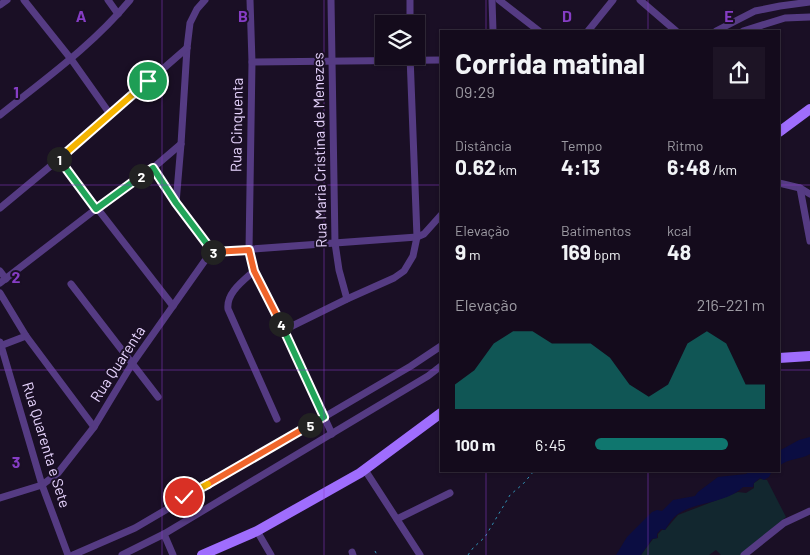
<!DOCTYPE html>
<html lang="pt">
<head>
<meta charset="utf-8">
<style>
	:root { --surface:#140b1c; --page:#1d1425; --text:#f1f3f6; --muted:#9d9ba3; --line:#332b3b; --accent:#0f766e }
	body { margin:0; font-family:Barlow,sans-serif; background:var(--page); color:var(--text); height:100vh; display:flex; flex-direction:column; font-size:19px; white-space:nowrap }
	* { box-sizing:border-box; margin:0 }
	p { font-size:16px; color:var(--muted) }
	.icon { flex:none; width:28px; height:28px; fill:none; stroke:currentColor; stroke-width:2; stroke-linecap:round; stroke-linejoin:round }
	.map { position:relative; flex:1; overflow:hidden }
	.panel { position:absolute; left:440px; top:30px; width:340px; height:442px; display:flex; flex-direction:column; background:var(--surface); border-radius:0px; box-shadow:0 1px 4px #0004,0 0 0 1px var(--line) }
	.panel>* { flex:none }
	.controls { position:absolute; left:375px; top:15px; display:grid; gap:10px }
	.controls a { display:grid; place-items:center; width:50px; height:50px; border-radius:0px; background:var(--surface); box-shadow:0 1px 4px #0004,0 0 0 1px var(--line); font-size:25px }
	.pin { position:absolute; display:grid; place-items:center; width:42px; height:42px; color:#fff; margin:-21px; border:2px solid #fff; border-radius:50%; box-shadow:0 1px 5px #0007 }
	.km { position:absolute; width:25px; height:25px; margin:-12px; border-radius:50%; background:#222; color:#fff; font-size:14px; line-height:25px; text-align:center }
	.round { display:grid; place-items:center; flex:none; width:52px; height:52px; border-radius:0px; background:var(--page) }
	.headline { display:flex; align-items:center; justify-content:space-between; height:85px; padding:0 15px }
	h1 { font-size:28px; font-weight:700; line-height:38px }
	.metrics { display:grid; grid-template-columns:repeat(3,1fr); gap:8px; height:85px; padding:5px 15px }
	.metrics div { display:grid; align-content:center }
	.metrics b { font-size:21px; font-weight:700 }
	.metrics small { font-size:14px; font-weight:400 }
	.metrics p { font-size:14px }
	.chart { height:140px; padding:10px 15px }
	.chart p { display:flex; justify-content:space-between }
	.chart svg { width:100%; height:90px; margin-top:5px; fill:var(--accent); opacity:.7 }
	ul { padding:0 15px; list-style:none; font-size:16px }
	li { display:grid; grid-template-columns:80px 60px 1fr; align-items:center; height:38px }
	li i { height:12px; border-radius:6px; background:var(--accent) }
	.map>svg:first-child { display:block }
</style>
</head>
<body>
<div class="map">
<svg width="810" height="555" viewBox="0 0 810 555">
	<rect width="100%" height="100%" fill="#1a0f25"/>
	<path fill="#12272f" d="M760,479L767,480L786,517L740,555H721L716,550L709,555H641L653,539L658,538V534L662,530H665L678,515L738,492L746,493L754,488V483Z"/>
	<g fill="#0b0d42">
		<path d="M810,437V454C800,460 789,458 779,466V451L799,440Z"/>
		<path d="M750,471H772L769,477L764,480L760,478L754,483L753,487H743C725,504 697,501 678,514C672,518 668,525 665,530L661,529L657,534V538L652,539L641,555H616L627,537L652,512L657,510L662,511L673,500L695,496L698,492L718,477L746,474Z"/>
	</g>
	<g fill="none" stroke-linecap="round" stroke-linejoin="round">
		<g stroke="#3192b5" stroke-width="1" stroke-dasharray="2.5 4" stroke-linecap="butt">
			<path d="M375,551L377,555"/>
			<path d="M468,555L473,548L485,537L510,495L523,484L534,471"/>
		</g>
		<g stroke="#553b83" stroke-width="7">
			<path d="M24,0L71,59L110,114"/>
			<path d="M108,0L118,14"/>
			<path d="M250,0L252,62L249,250L254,271C243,281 226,293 228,309L277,419"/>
			<path d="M331,0L335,243L339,270L347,299"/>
			<path d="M410,0V24"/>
			<path d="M492,0L493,31"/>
			<path d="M499,0L539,31"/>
			<path d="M640,0L676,31"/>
			<path d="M0,5L7,0"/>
			<path d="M588,31L613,0"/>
			<path d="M716,31L755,11L780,6L810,2"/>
			<path d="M743,31L785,18L810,17"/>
			<path d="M252,62L441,60"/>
			<path d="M0,115C45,79 93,45 130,0"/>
			<path d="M59,159L173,306"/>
			<path d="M153,168L211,252"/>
			<path d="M779,183L800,188L810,194"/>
			<path d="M800,188L810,241"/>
			<path d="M176,203L181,144L187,48L190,23L197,9L205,0"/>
			<path d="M0,208L59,159L187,48"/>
			<path d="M211,252L417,237L424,234L441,215"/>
			<path d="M0,271L6,279"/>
			<path d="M254,271L284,330L332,434"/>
			<path d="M0,283L96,209L153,168L181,144"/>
			<path d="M71,284L158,397"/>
			<path d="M0,293L26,336L94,427"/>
			<path d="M284,330L347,299L394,278L404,271L413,256L417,237L410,56"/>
			<path d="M0,342L42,485L68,555"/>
			<path d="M0,346L26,336"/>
			<path d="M365,470L420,555"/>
			<path d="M0,498L42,485L58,473L94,427L132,364L211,252"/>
			<path d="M397,519L450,493"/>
			<path d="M257,531L271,555"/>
			<path d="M164,534L173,555"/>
			<path d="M352,552L353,555"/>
			<path d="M73,555L135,528L411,366L441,346"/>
			<path d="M122,555L164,534L428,376L441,366"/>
			<path d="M744,555L784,523L810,511"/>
		</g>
		<g stroke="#9f6dfd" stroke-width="10">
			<path d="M779,132L810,109"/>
			<path d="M779,358L810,356"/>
			<path d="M202,555L257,531L360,473L441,413"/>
		</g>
	</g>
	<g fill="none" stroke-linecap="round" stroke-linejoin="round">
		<g stroke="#fff" stroke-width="10">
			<path id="split-1" d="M59,159L148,81"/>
		</g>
		<g stroke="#fff" stroke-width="10">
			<path id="split-2" d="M59,159L96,209L141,176"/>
		</g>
		<g stroke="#fff" stroke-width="10">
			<path id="split-3" d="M141,176L153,168L176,203L213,252"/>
		</g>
		<g stroke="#fff" stroke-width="10">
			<path id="split-4" d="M213,252L249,250L254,271L281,324"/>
		</g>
		<g stroke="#fff" stroke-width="10">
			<path id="split-5" d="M281,324L324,417L310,425"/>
		</g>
		<g stroke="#fff" stroke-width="10">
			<path id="split-6" d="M208,484L310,425"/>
		</g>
		<g stroke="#fff" stroke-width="10">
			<path id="split-7" d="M184,497L208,484"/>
		</g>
		<use href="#split-1" stroke="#f5b400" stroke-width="6"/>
		<use href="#split-2" stroke="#22a559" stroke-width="6"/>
		<use href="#split-3" stroke="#22a559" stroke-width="6"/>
		<use href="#split-4" stroke="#f0652b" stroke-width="6"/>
		<use href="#split-5" stroke="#22a559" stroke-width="6"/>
		<use href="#split-6" stroke="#f0652b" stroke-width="6"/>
		<use href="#split-7" stroke="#f5b400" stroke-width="6"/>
	</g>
	<path fill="none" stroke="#863dc5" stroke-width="1" stroke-opacity="0.55" d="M162,0V555M324,0V555M486,0V31M648,0V31M0,185H441M779,185H810M0,370H441M779,370H810M486,471V555M648,471V555"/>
	<g text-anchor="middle" stroke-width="4" stroke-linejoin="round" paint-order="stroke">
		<g font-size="15" fill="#e7d4fe" stroke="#1a0f25">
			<text transform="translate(237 125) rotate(-89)" y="5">Rua Cinquenta</text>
			<text transform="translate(320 150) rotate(-91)" y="5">Rua Maria Cristina de Menezes</text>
			<text transform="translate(118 364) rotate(-57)" y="5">Rua Quarenta</text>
			<text transform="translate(46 445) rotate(73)" y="5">Rua Quarenta e Sete</text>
		</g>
	</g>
	<g font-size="16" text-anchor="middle" font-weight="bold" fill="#863dc5" stroke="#1a0f25" stroke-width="4" stroke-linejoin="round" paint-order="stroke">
		<text x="81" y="22">A</text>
		<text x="243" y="22">B</text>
		<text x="567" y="22">D</text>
		<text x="729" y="22">E</text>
		<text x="16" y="98">1</text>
		<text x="16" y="283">2</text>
		<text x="16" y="468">3</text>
	</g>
</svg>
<div class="controls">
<a><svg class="icon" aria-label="layers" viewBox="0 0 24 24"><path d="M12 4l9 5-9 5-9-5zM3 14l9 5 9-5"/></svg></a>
</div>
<div class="pin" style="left:148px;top:81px;background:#1e9e55"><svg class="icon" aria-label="arrive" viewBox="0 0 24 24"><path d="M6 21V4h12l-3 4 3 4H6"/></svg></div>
<div class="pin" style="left:184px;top:497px;background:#d93025"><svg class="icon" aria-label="check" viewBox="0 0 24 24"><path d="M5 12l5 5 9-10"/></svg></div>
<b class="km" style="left:59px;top:159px">1</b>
<b class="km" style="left:141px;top:176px">2</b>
<b class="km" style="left:213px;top:252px">3</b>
<b class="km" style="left:281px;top:324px">4</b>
<b class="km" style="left:310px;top:425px">5</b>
<section class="panel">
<div class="headline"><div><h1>Corrida matinal</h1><p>09:29</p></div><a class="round"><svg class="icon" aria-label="share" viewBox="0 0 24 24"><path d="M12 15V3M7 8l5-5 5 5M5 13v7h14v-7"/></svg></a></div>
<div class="metrics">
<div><p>Distância</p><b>0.62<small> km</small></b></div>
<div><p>Tempo</p><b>4:13</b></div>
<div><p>Ritmo</p><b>6:48<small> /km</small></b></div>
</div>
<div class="metrics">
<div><p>Elevação</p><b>9<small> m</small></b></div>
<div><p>Batimentos</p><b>169<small> bpm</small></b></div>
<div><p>kcal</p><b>48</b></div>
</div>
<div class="chart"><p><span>Elevação</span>216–221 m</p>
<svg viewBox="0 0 160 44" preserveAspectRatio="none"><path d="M0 44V32L10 25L20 12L30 6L40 6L50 12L60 12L70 12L80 19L90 32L100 38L110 32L120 12L130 6L140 12L150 32L160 32V44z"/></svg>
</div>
<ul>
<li><b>100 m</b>6:45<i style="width:78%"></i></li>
</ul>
</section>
</div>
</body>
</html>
